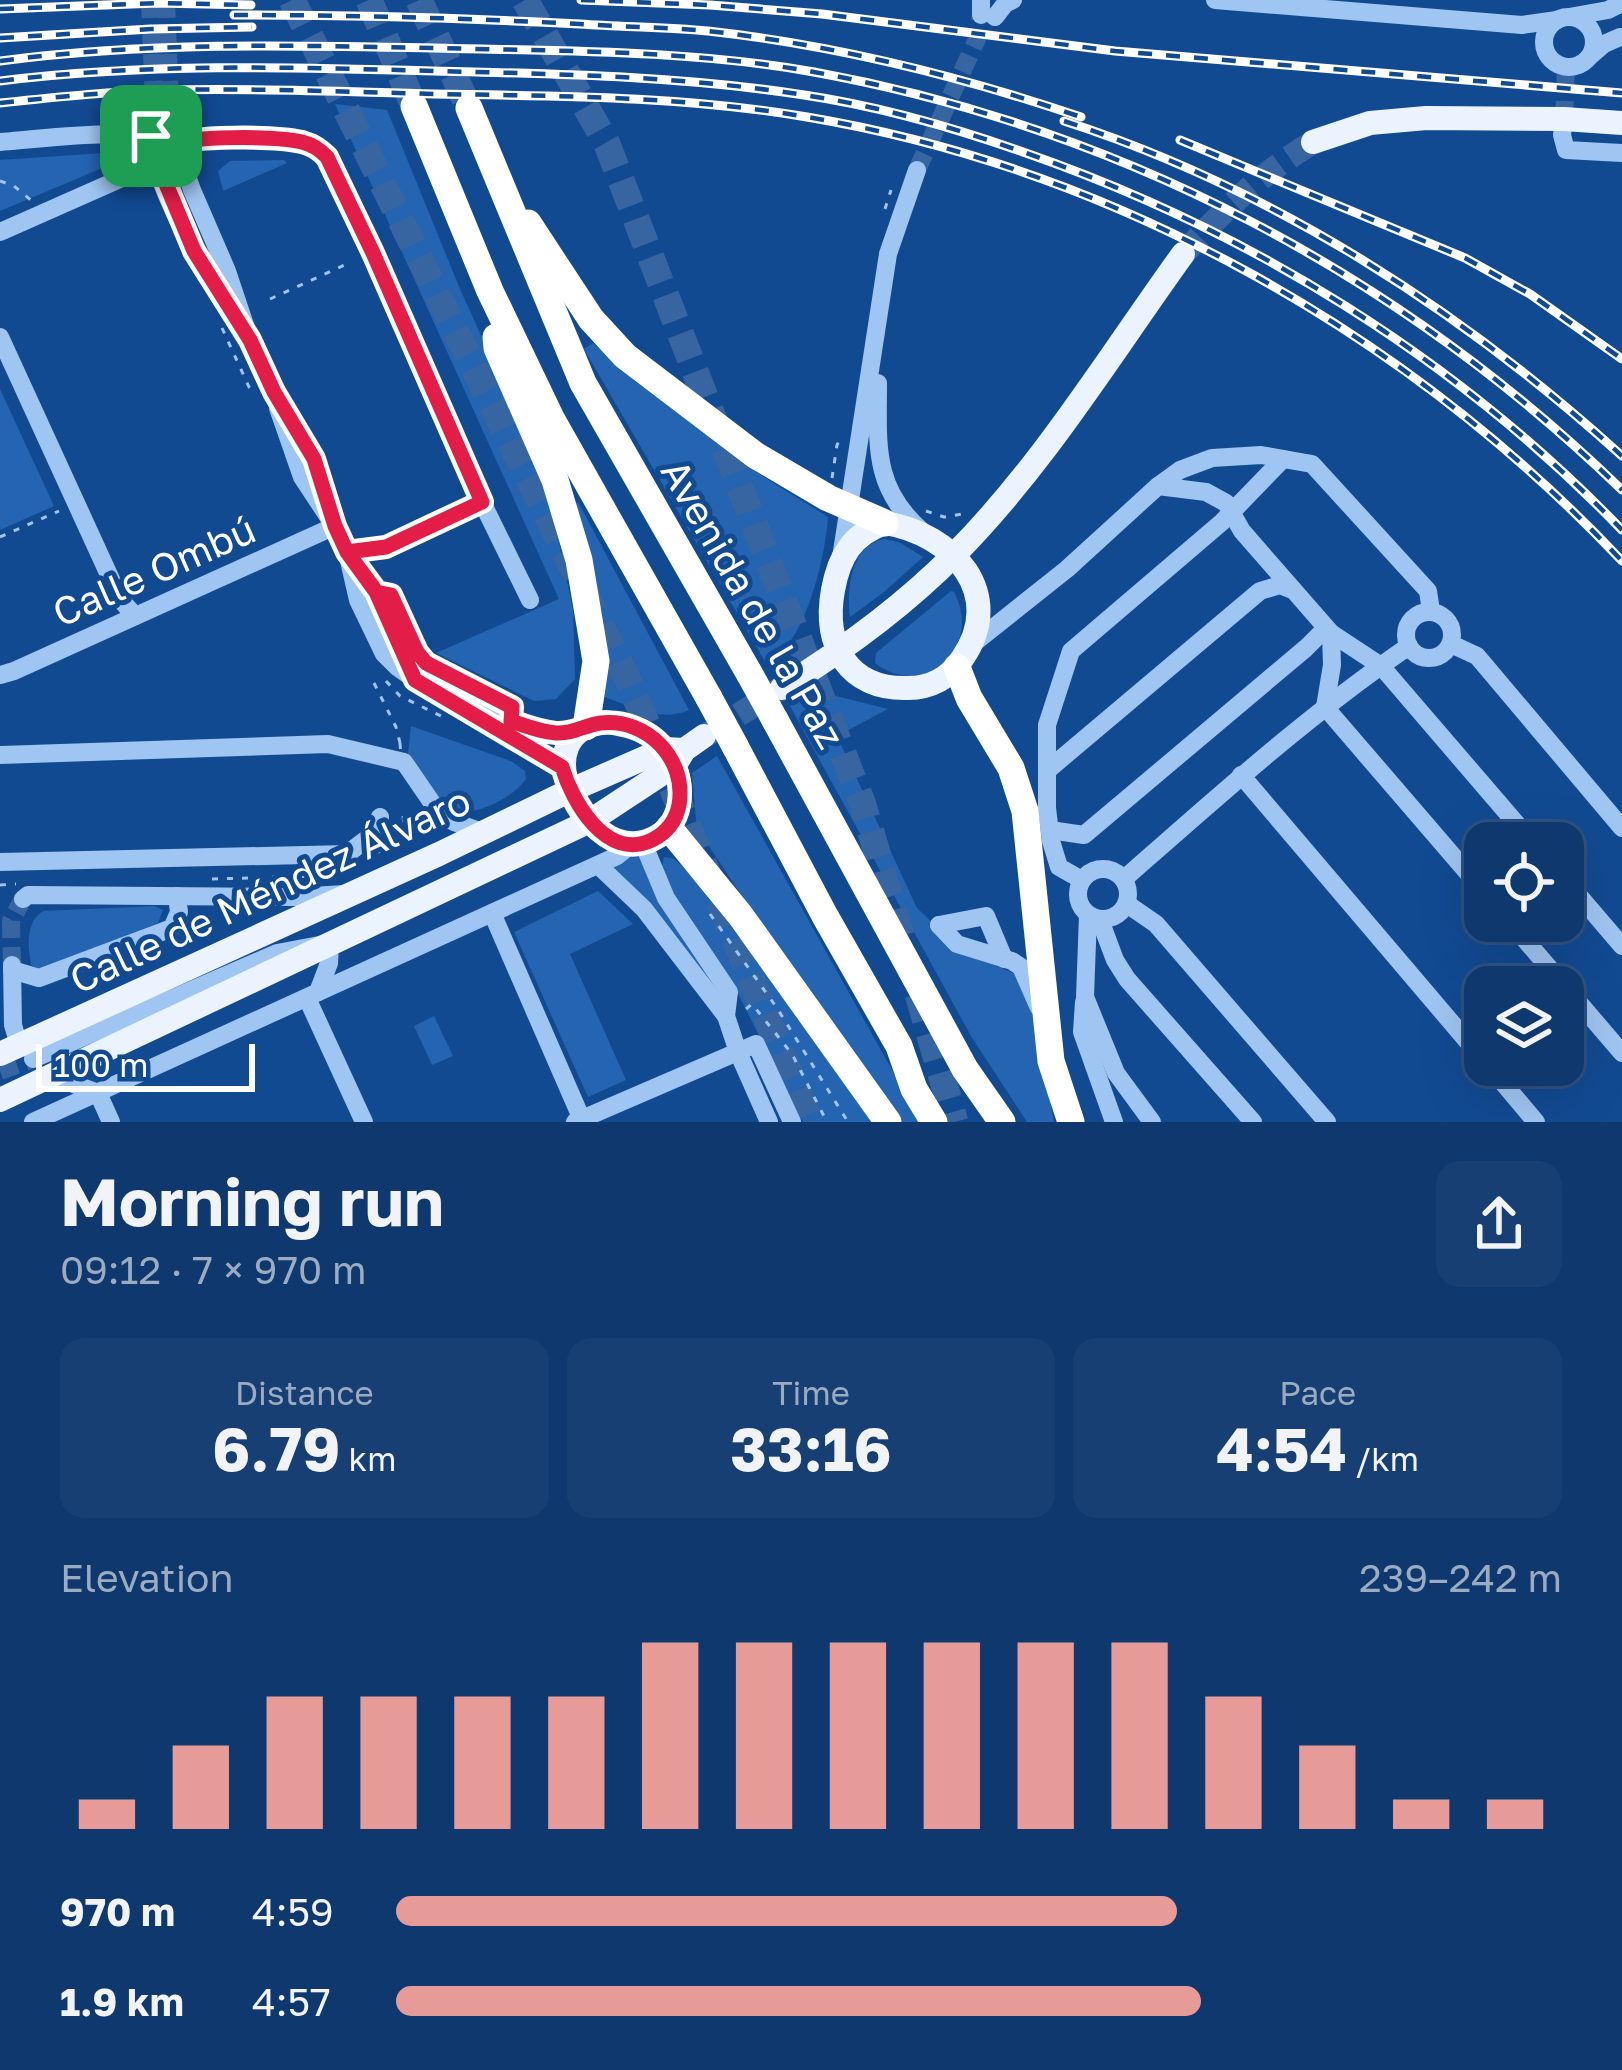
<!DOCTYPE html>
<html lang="en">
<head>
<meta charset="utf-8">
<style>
	:root { --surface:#0e386e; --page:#173f73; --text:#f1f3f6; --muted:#9bacc2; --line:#2e5281; --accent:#e69b98 }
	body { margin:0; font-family:"Golos Text",sans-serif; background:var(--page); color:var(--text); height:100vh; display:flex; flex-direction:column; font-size:45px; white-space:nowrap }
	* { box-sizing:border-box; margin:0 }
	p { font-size:39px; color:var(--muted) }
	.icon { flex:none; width:66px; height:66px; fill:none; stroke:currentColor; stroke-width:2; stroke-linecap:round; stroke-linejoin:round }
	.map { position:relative; height:1122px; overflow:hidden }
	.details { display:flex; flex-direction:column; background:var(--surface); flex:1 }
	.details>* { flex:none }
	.controls { position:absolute; left:1464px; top:822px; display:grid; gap:24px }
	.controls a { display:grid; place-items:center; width:120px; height:120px; border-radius:24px; background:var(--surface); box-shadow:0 12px 48px #0002,0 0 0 3px var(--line); font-size:60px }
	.scale { position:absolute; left:36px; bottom:30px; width:219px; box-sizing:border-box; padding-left:12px; border:6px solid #fff; border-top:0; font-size:33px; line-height:42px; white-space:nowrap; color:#fff; -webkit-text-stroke:9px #124a92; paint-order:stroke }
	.pin { position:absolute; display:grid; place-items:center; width:102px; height:102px; color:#fff; margin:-51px; border-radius:24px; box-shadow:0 6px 18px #0006 }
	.round { display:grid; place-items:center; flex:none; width:126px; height:126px; border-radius:24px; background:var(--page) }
	.headline { display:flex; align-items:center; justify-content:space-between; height:204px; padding:0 60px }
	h1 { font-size:66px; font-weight:700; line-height:90px }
	.metrics { display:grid; grid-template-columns:repeat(3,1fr); gap:18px; height:204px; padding:12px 60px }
	.metrics div { display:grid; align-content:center; border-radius:24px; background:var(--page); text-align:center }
	.metrics b { font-size:60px; font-weight:700 }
	.metrics small { font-size:33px; font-weight:400 }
	.metrics p { font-size:33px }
	.chart { height:336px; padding:24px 60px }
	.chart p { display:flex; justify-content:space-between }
	.chart svg { width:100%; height:216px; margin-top:12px; stroke:var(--accent); stroke-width:6 }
	ul { padding:0 60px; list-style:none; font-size:39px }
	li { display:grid; grid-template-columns:192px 144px 1fr; align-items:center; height:90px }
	li i { height:30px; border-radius:15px; background:var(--accent) }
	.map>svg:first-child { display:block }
</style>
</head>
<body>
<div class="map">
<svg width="1622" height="1122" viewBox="0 0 1622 1122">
	<rect width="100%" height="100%" fill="#124a92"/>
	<g fill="#2464b1">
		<path d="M335,104L387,110L460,289L546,479L573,610L575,679L556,699L534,701L436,653L559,599Z"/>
		<path d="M104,153L108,161L100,169L0,211V160Z"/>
		<path d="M284,160L287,163L223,191L218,171L230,161Z"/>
		<path d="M593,343L756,472L828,517C825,560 805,644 767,665L584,349Z"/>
		<path d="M0,389L54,506L0,530Z"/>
		<path d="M578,502L689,710C660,723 631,706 602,696C617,633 590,565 571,505Z"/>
		<path d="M884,539L899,542L923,557L884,592L850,617C846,589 851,545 884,539Z"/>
		<path d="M951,591L954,592C983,646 926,702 875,663L876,653Z"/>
		<path d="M828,694L888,709L837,736L917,908L960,949L1017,975L1026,993L1036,1027L1054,1122H1027L971,1036L790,706L811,695Z"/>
		<path d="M411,726L511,761L525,771L526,779C511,800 475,815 450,813L408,754Z"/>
		<path d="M717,756L921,1122H898L784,960L701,834L696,820L692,773Z"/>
		<path d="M637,856L643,859L719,989L718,998L611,867L626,858Z"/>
		<path d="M664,857L674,859L694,877L877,1122H803L735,988L673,894L662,868Z"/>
		<path d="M598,891L633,924L570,954L626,1080L588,1097L514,932Z"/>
		<path d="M154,906L163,910L158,923L39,970L31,965C28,946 25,923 43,911Z"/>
		<path d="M434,1016L453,1056L432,1065L414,1026Z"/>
	</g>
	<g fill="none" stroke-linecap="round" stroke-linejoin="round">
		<g stroke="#3665a2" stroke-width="18" stroke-dasharray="18 9" stroke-linecap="butt">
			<path d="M150,0L154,104"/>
			<path d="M166,0L170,104"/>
			<path d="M1564,119L1566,67"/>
			<path d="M917,170L977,39L981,15"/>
			<path d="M12,965L11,921L23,899"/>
			<path d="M0,1071L33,1059"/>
		</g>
		<g stroke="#3665a2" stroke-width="24" stroke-dasharray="24 12" stroke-linecap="butt">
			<path d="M1183,254C1227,207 1258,176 1313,142"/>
			<path d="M708,734L780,689"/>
		</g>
		<g stroke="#3665a2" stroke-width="27" stroke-dasharray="27 14" stroke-linecap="butt">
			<path d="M292,0L630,684L658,751"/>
			<path d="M369,0L414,106"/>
			<path d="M419,0L469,108"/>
			<path d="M525,0L607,144L863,805L902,939"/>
			<path d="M672,787L810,1122"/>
			<path d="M918,994L955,1122"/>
		</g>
		<g stroke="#9fc5f2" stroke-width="3" stroke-dasharray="6 9" stroke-linecap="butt">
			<path d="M0,181L14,186L32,201"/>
			<path d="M885,209L891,190"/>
			<path d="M270,299L351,262"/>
			<path d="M222,328L249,387L256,393"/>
			<path d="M832,478L837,445L842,436"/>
			<path d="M926,511L944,517L963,514"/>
			<path d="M0,537L59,511"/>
			<path d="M425,662L436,671L474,689"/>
			<path d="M386,681L400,696L443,717"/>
			<path d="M374,683L396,727L400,743"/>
			<path d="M403,816L405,833L426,823"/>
			<path d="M378,852L436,829"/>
			<path d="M212,879L316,876"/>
			<path d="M0,885L16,884"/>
			<path d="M710,914L777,1008L848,1122"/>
			<path d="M746,1009L752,1004L792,1054L827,1122"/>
		</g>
		<g stroke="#9fc5f2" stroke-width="18">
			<path d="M981,0V15"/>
			<path d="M1215,0L1522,25L1557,20"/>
			<path d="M995,17L1005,4L1013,0"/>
			<path d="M1569,17L1608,10L1622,3"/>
			<circle cx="1569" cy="42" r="25"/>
			<path d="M1589,57L1604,44L1620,37"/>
			<path d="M154,104C152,120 149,136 152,152C165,204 204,271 234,316"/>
			<path d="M170,104L182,162L192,190L227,271L250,340L274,392L296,426L319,470L335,526L347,552L358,600L384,654L397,667L421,684L562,767"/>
			<path d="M1564,119L1562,135L1566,150L1622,153"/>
			<path d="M0,142C38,139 133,127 164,141L171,155"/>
			<path d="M0,232L147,167L173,143L210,139L288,140L313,146L327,157L373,253L482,502L386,547L347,552"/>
			<path d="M0,337L120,599L135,616"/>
			<path d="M878,383C878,445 872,488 923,532"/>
			<path d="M278,408L302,477L329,518"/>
			<path d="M482,502L530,600"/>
			<path d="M351,557L376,593L413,676"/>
			<path d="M841,558L888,254L917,170"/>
			<path d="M1431,611L1428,591L1312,464L1261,455L1212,458L1180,470L1158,486L1206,492L1226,503L1242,531L1331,633L1332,665L1325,707L1485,893"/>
			<circle cx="1429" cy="635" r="23"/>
			<path d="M1331,633L1381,666L1533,843"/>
			<path d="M974,643L1067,569L1158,486"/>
			<path d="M1451,644L1477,656L1622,828"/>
			<path d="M0,675L14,671L335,526"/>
			<path d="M474,706L548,732H578"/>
			<path d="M0,755L328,744L404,762L439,813L454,822L482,832"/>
			<path d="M1049,769L1260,591L1280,585L1293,590"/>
			<path d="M1241,775L1485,1062"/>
			<path d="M1050,830L1084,835L1306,648L1326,628"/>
			<path d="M643,843L666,898L729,992L726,1016"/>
			<path d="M0,862L347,854L376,832L380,817"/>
			<path d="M598,865L644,909L726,1016L738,1052L769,1122"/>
			<circle cx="1103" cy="894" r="25"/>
			<path d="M1563,877L1622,946"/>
			<path d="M1124,879C1216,798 1307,716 1409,646"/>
			<path d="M1082,880L1059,867L1051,841L1047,808V725L1071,651L1222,522L1283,459"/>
			<path d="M23,899L28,895L297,897L344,894"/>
			<path d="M1127,904L1156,924L1327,1122"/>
			<path d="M492,913L583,1122"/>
			<path d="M1088,915L1085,997L1116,1073L1152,1122"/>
			<path d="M1100,920L1115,960L1127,979L1253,1122"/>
			<path d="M1509,921L1622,1053"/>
			<path d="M939,925L957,944L1012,961L1021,967L1039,1008"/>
			<path d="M939,925L986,916L1004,959"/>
			<path d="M12,965L13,1025L19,1045"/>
			<path d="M12,970L39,978L172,928L179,912L177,896"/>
			<path d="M307,998L364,1122"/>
			<path d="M1084,1002L1082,1032L1114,1122"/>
			<path d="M33,1059L277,953L330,943L329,963L318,992"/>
			<path d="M1488,1065L1536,1122"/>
			<path d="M42,1081L71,1083L98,1093L111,1122"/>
			<path d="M33,1122L617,856L632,844"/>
			<path d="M575,1122L756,1044L792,1122"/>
		</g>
		<g stroke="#ebf3ff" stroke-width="24">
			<path d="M1313,142L1370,123L1426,118L1564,119L1622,123"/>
			<path d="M885,523C953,534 1007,594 962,659C950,677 931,688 908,688C848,690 823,645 833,590C839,557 852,534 885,523Z"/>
			<path d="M782,688C845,649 904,606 956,553C1044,464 1110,355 1183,254"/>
			<path d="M606,722C625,725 643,728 657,741C687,767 691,827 647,841C585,862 519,731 606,722Z"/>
			<path d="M0,1054L439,854L569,791L665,749L684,750"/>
			<path d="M0,1100L590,821L675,765L684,750L704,736"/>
		</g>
		<g stroke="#fff" stroke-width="27">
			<path d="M414,106L490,291L552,420L709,698"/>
			<path d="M469,108L583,383L749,673"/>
			<path d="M528,223L591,319L625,356L755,455L828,498L885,523"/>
			<path d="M496,337L497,348L555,480L579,560L596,661L586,727"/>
			<path d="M957,667L969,698L1011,768L1025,811L1051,1061L1071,1122"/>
			<path d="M775,720L965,1069L1002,1122"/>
			<path d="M735,746L825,916L899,1046L914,1089L934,1122"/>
			<path d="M669,828L740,915L888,1122"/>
		</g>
		<g stroke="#fff" stroke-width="9">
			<g id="rail">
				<path d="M581,0L710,5L822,14L1115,51L1622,93"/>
				<path d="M0,9L158,3L251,5"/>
				<path d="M234,15C349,15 465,18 580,24C623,27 666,27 708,31C835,45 960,76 1081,117"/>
				<path d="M0,38L151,29L252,27"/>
				<path d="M0,61C144,42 289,45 434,48C558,51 692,50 814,72C1121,128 1398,273 1622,490"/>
				<path d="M0,81C144,63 290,67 434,71C558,74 682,76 804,95C879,106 952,127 1023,152C1249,230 1456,358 1622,530"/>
				<path d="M0,103C57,97 115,91 172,90C260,88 348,92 435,94C558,96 685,96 807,117C1116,169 1407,333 1622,561"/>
				<path d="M1064,121C1272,188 1461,310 1622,456"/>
				<path d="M1180,140L1465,258L1530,294L1622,359"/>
			</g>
		</g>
		<use href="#rail" stroke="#124a92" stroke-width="4.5" stroke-dasharray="14" stroke-linecap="butt"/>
		<path stroke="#9fc5f2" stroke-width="3" stroke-dasharray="6 9" stroke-linecap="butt" d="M400,743L402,772"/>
		<g stroke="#fff" stroke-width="27">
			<path d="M749,673L775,720"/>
			<path d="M709,698L735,746"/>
		</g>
	</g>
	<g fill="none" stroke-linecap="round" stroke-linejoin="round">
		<g stroke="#fff" stroke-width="24">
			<path id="route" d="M151,136L154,155L194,251L250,340L274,392L314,459L335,526L347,552L376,592L415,680L562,767C572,801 606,862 652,840C666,833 676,821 679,805C687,759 647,718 601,723C584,725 574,734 556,733C540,732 526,726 511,721L512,707L426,663L417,652L391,595L376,592L373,587L347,552L386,547L482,502L373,253L327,157C319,149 313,145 302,142C276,136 191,135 168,146L164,141L151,136"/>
		</g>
		<use href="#route" stroke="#e11d48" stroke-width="15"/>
	</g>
	<g text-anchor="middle" stroke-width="10" stroke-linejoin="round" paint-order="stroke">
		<g font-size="39" fill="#fff" stroke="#124a92">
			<text transform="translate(154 571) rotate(-24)" y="14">Calle Ombú</text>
			<text transform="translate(753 604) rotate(60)" y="14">Avenida de la Paz</text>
			<text transform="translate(270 890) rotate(-25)" y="14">Calle de Méndez Álvaro</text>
		</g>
	</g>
</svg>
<div class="controls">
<a><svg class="icon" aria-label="locate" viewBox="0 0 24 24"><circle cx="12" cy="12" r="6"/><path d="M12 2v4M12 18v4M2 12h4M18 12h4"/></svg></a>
<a><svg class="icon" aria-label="layers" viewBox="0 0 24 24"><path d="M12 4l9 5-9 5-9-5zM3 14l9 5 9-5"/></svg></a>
</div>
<div class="scale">100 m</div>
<div class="pin" style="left:151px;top:136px;background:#1e9e55"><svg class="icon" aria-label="arrive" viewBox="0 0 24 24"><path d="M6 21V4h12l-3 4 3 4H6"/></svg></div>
</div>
<section class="details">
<div class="headline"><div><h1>Morning run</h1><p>09:12 · 7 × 970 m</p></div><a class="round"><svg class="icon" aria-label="share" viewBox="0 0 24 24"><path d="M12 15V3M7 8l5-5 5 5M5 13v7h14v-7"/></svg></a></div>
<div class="metrics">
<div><p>Distance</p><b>6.79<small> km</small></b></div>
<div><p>Time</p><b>33:16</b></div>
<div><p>Pace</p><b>4:54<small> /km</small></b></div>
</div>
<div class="chart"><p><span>Elevation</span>239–242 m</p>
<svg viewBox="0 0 160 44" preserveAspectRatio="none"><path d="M5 44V38M15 44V27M25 44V17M35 44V17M45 44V17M55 44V17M65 44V6M75 44V6M85 44V6M95 44V6M105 44V6M115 44V6M125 44V17M135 44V27M145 44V38M155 44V38"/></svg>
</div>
<ul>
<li><b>970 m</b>4:59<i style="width:67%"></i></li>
<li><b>1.9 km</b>4:57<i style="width:69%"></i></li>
</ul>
</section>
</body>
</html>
